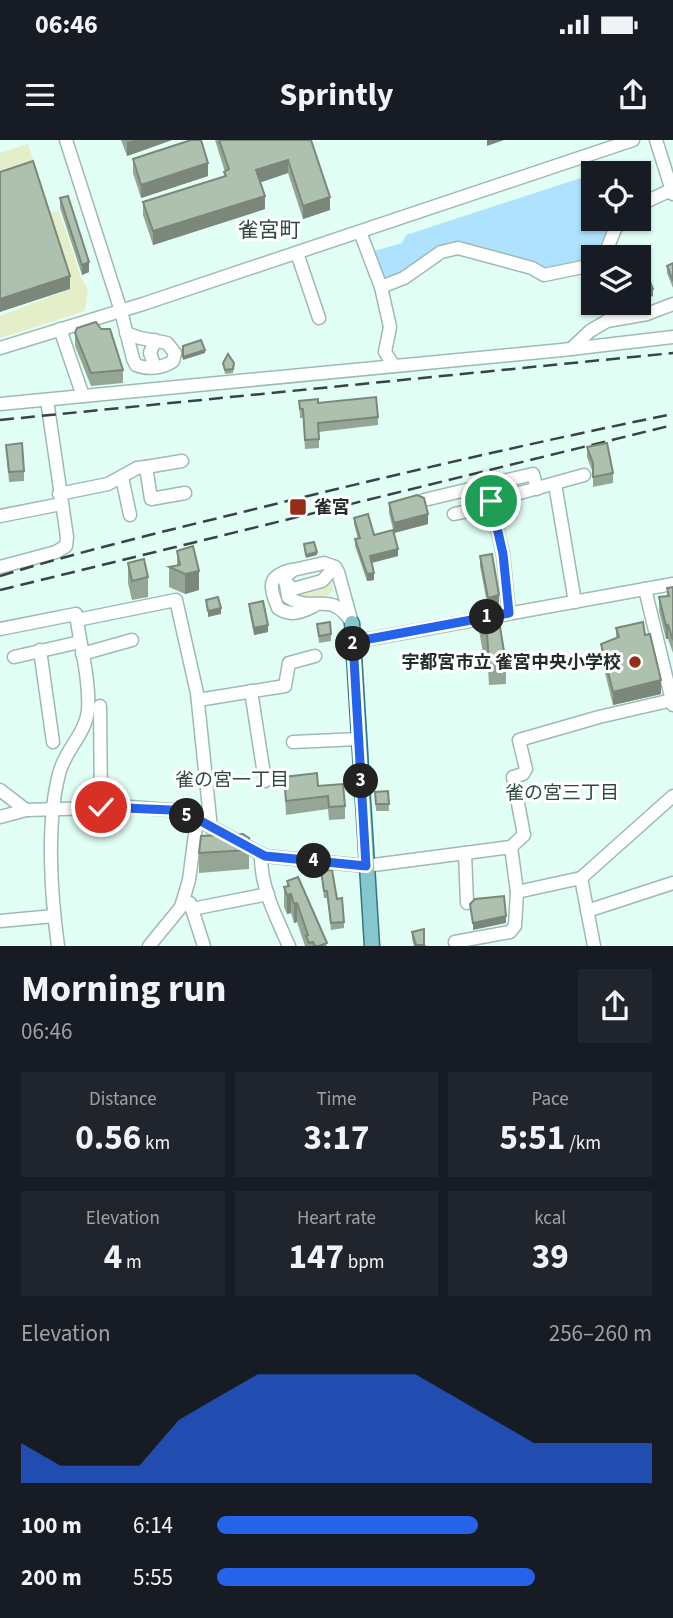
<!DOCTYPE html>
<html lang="en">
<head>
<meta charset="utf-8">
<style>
	:root { --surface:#171b24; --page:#20242c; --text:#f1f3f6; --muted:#9ea1a6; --accent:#2563eb }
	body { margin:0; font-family:"Source Sans 3","Noto Sans JP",sans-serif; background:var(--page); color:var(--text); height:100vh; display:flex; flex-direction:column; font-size:26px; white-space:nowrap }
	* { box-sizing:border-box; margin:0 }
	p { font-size:23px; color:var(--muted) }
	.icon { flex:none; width:38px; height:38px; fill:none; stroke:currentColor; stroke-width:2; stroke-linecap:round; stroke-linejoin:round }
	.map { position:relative; height:806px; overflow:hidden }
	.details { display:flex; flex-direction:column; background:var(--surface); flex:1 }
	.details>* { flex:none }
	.fabs { position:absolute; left:581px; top:21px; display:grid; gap:14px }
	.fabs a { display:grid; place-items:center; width:70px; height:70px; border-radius:0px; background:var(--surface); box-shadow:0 2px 5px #0004; font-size:35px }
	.pin { position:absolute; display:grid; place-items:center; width:60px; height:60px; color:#fff; margin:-30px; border:4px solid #fff; border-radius:50%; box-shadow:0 2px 7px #0007 }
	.km { position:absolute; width:35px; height:35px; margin:-18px; border-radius:50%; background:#222; color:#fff; font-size:19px; line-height:35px; text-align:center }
	.round { display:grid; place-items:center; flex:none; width:74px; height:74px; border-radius:0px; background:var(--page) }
	.summary { display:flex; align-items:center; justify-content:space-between; height:119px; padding:0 21px }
	h1 { font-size:38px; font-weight:700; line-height:52px }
	.metrics { display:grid; grid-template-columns:repeat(3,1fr); gap:10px; height:119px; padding:7px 21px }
	.metrics div { display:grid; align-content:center; border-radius:0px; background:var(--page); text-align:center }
	.metrics b { font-size:35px; font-weight:700 }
	.metrics small { font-size:19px; font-weight:400 }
	.metrics p { font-size:19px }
	.chart { height:196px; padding:14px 21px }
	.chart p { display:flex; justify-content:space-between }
	.chart svg { width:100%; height:126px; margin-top:7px; fill:var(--accent); opacity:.7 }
	ul { padding:0 21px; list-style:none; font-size:23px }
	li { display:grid; grid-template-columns:112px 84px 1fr; align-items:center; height:52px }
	li i { height:18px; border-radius:9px; background:var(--accent) }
	.status { display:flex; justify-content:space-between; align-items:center; height:49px; padding:0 35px; background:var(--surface); direction:ltr }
	.status svg { height:19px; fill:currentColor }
	header { display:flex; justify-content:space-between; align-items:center; height:91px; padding:0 21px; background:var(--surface); font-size:32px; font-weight:700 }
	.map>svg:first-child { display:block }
</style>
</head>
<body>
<div class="status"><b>06:46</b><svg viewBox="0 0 49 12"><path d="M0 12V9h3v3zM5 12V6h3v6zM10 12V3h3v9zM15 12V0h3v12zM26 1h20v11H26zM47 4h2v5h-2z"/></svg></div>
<header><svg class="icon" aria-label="menu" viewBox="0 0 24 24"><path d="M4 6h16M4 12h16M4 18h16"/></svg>Sprintly<svg class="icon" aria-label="share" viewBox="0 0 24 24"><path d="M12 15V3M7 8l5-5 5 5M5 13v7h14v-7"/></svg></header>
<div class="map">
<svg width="673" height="806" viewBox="0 0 673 806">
	<rect width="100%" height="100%" fill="#e2fff6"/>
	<g fill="#e4eec8">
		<path d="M28,4L50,72L59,71L81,137L88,149L85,171L0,198V176L70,149L34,34L0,44V13Z"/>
		<path d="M332,439L333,450L327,456L304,457L295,455L325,445Z"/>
	</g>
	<path fill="#aee2ff" d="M593,34V79H614L600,111L594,117L548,131L534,122L469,106L383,142L374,111L402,103L406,95Z"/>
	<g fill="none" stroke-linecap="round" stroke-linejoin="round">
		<g stroke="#9ebab2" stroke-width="15">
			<g id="minor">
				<path d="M66,0L121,171L133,219L136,225C148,230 163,228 173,221L175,213L167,203L140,198L126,193"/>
				<path d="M656,0L673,54"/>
				<path d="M639,65L673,49"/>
				<path d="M360,92L381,147L404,138L441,112L458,108L532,128L544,135L593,125"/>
				<path d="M297,113L319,178"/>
				<path d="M604,117L615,89L624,79"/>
				<path d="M381,147L390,187L385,212L394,226"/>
				<path d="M60,189L83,256"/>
				<path d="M155,200L150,213L155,227"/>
				<path d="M0,208L143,164L633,0"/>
				<path d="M571,209L590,191L607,181L647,174L673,164"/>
				<path d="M0,264L562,210L673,197"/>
				<path d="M146,327L182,321"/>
				<path d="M122,337L130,375"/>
				<path d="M487,344L503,414L509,473"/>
				<path d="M555,344L575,462"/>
				<path d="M59,354L108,344L137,328L146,327L151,359L185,353"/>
				<path d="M424,360L533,334L537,349"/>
				<path d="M491,361L584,335"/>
				<path d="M454,374L492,366"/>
				<path d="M0,376L61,364"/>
				<path d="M324,423L335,427L338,432L352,483C330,448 315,475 288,457L285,437L293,430Z"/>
				<path d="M0,427L56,412L66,406L67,397L47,260"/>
				<path d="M291,430C267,436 269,447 278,468C291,477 302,472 314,466"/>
				<path d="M285,442L293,449L322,441L335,427"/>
				<path d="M645,449L673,565"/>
				<path d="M77,480L176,460L197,553L211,688"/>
				<path d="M0,489L76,474C80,505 90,539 88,570C86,594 64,611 59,634C46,684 51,755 58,806"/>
				<path d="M353,502L673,444"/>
				<path d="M40,510L53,602"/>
				<path d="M82,514L132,500"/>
				<path d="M14,517L80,502"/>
				<path d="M251,551L265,641"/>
				<path d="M198,560L285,546L289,523L315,516"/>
				<path d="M100,566L101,667"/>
				<path d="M293,602L359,599"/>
				<path d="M0,650L26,670L130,667L171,670L197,679L265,716L366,726L511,707L517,752L581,738L673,656"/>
				<path d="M0,677L26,670"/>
				<path d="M511,707L524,695L513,637L523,634L526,629L519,600L599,577L672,560"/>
				<path d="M465,713L467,763"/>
				<path d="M261,714C260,746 276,777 289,806"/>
				<path d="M581,738L594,806"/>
				<path d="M190,763L204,806"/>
				<path d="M192,769L268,754"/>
				<path d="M587,771L673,743"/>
				<path d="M0,781L54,776"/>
				<path d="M455,802L510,792L515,786L517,752"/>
				<path d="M149,806L181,767L189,740L197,679"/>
			</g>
		</g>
		<g stroke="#2d797f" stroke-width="17">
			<path id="major" d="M352,483L372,806"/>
		</g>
		<use href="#minor" stroke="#fff" stroke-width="12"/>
		<use href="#major" stroke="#85c7cd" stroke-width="14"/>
		<g stroke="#374440" stroke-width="2.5" stroke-dasharray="14 7" stroke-linecap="butt">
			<path d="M0,280L673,213"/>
			<path d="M0,436C82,411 165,391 247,371C388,336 530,303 673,274"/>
			<path d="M0,450L673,285"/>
		</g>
	</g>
	<g fill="#96a696">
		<path d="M121,0H172L127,16Z"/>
		<path d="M215,0H311L330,70L303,79L288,33L260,42L265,69L153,105L143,75V62L224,37L225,32Z"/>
		<path d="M133,19L208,36L141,58L133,33Z"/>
		<path d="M60,58L89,132L82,135L60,68Z"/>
		<path d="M673,123V148L667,133V126Z"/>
		<path d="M75,193L123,230V243L91,246L75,206Z"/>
		<path d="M223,223H234L233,233L225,234Z"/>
		<path d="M299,261L318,263L378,277V285L319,292V308L305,309L303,278H300Z"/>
		<path d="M6,305L24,331V341L9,342Z"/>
		<path d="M587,307L613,333V343L593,347V333L587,317Z"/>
		<path d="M389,363L428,384L394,393L389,373Z"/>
		<path d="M354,378L398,416L372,423L374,440L367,441L355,406V399H358L354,384Z"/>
		<path d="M177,411L199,450L185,454L169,447V427L177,426Z"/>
		<path d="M480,416L499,465L488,468L480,426Z"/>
		<path d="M128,423L148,437V457L132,460L128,443Z"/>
		<path d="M673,447V513L668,499H666L659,471V457L667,456V448Z"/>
		<path d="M249,464L268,492L254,495L249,470Z"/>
		<path d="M479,471L506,524V544L489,545L487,512L483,513L479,491Z"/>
		<path d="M317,484L331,494V501L319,503Z"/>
		<path d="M616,488L661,554L613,565L601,517V504L616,498Z"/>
		<path d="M284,637L318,646L345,666V679L329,680L328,669L286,675Z"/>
		<path d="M388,651L389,671H376L375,652Z"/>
		<path d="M249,698V729L199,733V713Z"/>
		<path d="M321,731L337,759L344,782V788L331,790L327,758H324Z"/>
		<path d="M287,741L327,806H305L297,782L294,783L291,773L287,774L284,767V747L287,746Z"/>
		<path d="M412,792L424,805L428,806H414L412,799Z"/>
	</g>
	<g fill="#7a877a">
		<path d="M134,0H172L127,16V2Z"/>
		<path d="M487,0H504L487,6Z"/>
		<path d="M288,20V33L256,44V30Z"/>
		<path d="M208,23V36L141,58V45Z"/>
		<path d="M265,56V69L153,105V91Z"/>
		<path d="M330,57V70L303,79V66Z"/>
		<path d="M89,122V132L82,135V125Z"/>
		<path d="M70,136V149L0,172V159Z"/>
		<path d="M653,149V156L639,161V155Z"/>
		<path d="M205,210V213L183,220V217Z"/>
		<path d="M428,374V384L394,393V383Z"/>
		<path d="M398,409V416L370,423V416Z"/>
		<path d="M317,412V415L306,418V415Z"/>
		<path d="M199,431V450L185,454V434Z"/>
		<path d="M374,433V440L367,441V434Z"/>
		<path d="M499,455V465L488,468V458Z"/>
		<path d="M221,468V474L208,477V471Z"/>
		<path d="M268,485V492L254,495V488Z"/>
		<path d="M668,485V499H666V486Z"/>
		<path d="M661,540V554L613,565V552Z"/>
		<path d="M291,754V773L287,774V755Z"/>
		<path d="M297,763V782L294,783V764Z"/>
		<path d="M506,776V783L473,790V783Z"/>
	</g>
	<g fill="#aec1af" stroke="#7a877a" stroke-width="2">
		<path d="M191,0H201L208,23L141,45L133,19Z"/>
		<path d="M219,0H311L330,57L303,66L288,20L256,30L265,56L153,91L143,62L226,36L224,32L229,29Z"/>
		<path d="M33,21L70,136L0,159V32Z"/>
		<path d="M68,56L89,122L82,125L60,58Z"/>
		<path d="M634,111L636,117H621L620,116Z"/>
		<path d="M673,123V141L667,126Z"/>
		<path d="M639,124L643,134L646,132L653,149L639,155Z"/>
		<path d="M96,182L101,189H110L123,230L91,233L75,193L77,188Z"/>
		<path d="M201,200L205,210L183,217V206Z"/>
		<path d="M228,214L234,223L233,229L225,230L223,223Z"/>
		<path d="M376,257L378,277L318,283L319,299L305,300L303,269H300L299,261L318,259V263Z"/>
		<path d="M22,303L24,331L9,332L6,305Z"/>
		<path d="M607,303L613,333L593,337V323L587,307Z"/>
		<path d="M417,355L424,358L428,374L394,383L389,363Z"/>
		<path d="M368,374L374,395L393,390L398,409L370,416L374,433L367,434L355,399L360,398L354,378Z"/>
		<path d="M314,402L317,412L306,415L304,404Z"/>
		<path d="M193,406L199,431L185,434L169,427L180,425L177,411Z"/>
		<path d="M492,414L499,455L488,458L480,416Z"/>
		<path d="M144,419L148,437L132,441L128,423Z"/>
		<path d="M673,447V500L668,485L666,486L659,457L669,456L667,448Z"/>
		<path d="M218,457L221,468L208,471L206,460Z"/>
		<path d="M263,461L268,485L254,488L249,464Z"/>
		<path d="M497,468L506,524L489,525L487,493L483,494L479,471Z"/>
		<path d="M330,482L331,494L319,496L317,484Z"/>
		<path d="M643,482L645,495L650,494L661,540L613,552L601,504L619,497L616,488Z"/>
		<path d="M317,633L318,646L343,644L345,666L329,667L328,656L286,661L284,637Z"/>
		<path d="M388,651L389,664H376L375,652Z"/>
		<path d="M243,694L249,698V710L199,713L201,696Z"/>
		<path d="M332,730L337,759L342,758L344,782L331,783L327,751H324L321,731Z"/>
		<path d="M298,737L327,803L319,806H315L313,802L309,803L306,796L308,795L297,763L294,764L291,754L287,755L284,747L289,746L287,741Z"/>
		<path d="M504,756L506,776L473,783L470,764L475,759Z"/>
		<path d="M424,789V805H416L412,792Z"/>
	</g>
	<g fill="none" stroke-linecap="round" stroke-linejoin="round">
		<g stroke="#fff" stroke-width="14">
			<path id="route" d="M101,667L171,670L197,679L265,716L366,726L353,502L509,473L503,414L491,361"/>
		</g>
		<use href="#route" stroke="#2563eb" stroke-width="9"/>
	</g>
	<g fill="#962d19" stroke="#fff" stroke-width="2.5">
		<rect x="289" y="358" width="18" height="18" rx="3.5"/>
		<circle cx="635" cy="522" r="7"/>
	</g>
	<g text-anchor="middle" stroke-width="6" stroke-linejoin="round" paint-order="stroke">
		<g font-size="18" font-weight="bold" fill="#232e2b" stroke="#fff" text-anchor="start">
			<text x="314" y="373">雀宮</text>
			<text x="621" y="528" text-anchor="end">宇都宮市立 雀宮中央小学校</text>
		</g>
		<g font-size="19" fill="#314942" stroke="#fff">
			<text x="232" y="646">雀の宮一丁目</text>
			<text x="562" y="659">雀の宮三丁目</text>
		</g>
		<g font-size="21" fill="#314942" stroke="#fff">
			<text x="269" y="97">雀宮町</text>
		</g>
	</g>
</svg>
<div class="fabs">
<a><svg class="icon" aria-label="locate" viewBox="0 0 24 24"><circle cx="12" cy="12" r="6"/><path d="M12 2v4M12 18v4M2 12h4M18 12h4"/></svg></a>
<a><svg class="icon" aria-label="layers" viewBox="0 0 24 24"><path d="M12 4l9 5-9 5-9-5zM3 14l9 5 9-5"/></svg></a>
</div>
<div class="pin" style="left:491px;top:361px;background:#1e9e55"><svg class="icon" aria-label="arrive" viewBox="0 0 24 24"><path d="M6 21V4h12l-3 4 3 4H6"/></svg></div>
<div class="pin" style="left:101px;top:667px;background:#d93025"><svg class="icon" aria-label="check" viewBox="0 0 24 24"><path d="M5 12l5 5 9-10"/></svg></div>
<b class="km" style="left:487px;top:477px">1</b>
<b class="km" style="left:353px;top:504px">2</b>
<b class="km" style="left:361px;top:641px">3</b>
<b class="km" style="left:314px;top:721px">4</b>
<b class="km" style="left:187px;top:676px">5</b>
</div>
<section class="details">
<div class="summary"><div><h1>Morning run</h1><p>06:46</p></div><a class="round"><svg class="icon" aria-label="share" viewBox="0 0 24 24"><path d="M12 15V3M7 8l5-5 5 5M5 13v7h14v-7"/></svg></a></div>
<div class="metrics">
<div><p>Distance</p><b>0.56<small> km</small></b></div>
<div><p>Time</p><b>3:17</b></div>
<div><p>Pace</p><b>5:51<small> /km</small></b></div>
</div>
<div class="metrics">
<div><p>Elevation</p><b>4<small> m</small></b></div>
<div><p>Heart rate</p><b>147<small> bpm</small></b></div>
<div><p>kcal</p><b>39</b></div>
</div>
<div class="chart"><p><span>Elevation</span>256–260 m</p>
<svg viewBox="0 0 160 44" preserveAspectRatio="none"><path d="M0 44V30L10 38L20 38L30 38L40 22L50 14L60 6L70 6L80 6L90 6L100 6L110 14L120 22L130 30L140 30L150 30L160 30V44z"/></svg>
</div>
<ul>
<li><b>100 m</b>6:14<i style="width:60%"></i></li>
<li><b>200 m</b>5:55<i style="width:73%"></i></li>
</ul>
</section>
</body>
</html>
